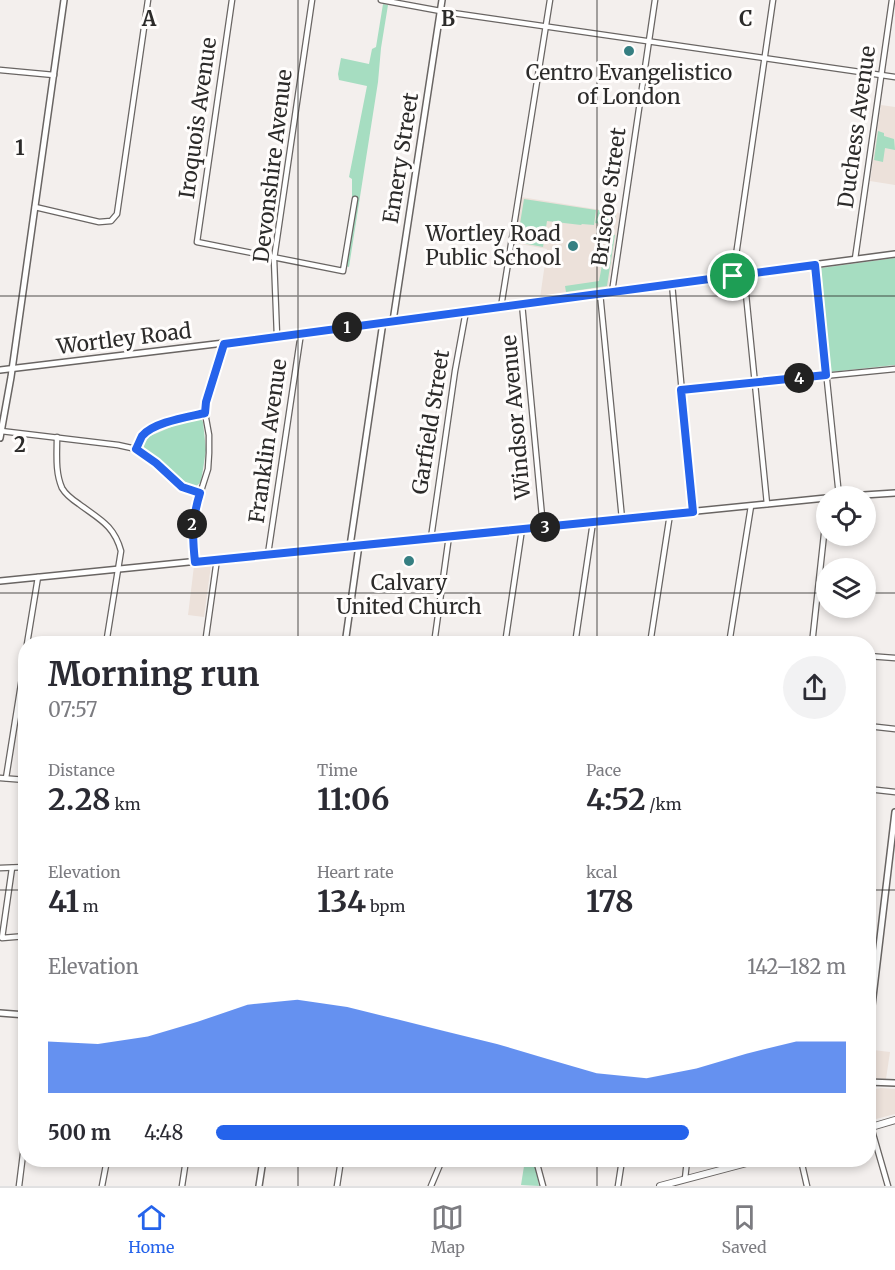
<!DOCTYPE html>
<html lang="en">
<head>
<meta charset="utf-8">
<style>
	:root { --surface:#fff; --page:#f2f2f3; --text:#2b2b33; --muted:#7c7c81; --line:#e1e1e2; --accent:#2563eb }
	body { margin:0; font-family:Merriweather,serif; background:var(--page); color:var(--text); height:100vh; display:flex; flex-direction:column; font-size:22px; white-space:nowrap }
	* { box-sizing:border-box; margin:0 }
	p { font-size:20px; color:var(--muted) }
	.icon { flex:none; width:33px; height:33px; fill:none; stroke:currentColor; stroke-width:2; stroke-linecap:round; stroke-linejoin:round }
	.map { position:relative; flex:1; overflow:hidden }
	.sheet { position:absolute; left:18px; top:636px; width:858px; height:531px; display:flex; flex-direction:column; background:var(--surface); border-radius:24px; box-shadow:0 3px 9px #0003 }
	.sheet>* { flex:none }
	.buttons { position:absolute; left:816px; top:486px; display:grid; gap:12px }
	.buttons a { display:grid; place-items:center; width:60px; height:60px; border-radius:50%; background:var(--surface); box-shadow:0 3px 9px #0003; font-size:30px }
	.pin { position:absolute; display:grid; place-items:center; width:51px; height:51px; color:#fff; margin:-26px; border:3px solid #fff; border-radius:50%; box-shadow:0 2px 6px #0007 }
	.km { position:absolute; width:30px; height:30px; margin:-15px; border-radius:50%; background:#222; color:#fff; font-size:16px; line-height:30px; text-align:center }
	.round { display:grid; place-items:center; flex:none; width:63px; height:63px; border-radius:32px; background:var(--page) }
	.headline { display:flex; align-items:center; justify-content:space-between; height:102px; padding:0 30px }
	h1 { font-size:33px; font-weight:700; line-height:45px }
	.metrics { display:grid; grid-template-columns:repeat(3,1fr); gap:9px; height:102px; padding:6px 30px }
	.metrics div { display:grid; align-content:center }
	.metrics b { font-size:30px; font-weight:700 }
	.metrics small { font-size:16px; font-weight:400 }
	.metrics p { font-size:16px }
	.chart { height:168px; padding:12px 30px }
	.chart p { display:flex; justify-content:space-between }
	.chart svg { width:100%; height:108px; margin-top:6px; fill:var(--accent); opacity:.7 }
	ul { padding:0 30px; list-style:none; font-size:20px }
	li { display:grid; grid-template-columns:96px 72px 1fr; align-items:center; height:45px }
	li i { height:15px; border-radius:8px; background:var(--accent) }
	.tab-bar { display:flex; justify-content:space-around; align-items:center; height:84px; border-top:2px solid var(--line); background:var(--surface); font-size:16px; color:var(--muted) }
	.tab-bar a { display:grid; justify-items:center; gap:3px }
	.tab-bar .on { color:var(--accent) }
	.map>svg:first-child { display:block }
</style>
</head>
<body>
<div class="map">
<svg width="895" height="1186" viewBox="0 0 895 1186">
	<rect width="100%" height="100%" fill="#f3efed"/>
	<g fill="#ece1da">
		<path d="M881,105L895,107V185L870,181Z"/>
		<path d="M521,197L620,213L608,288L540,298L547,249L514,243Z"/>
		<path d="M211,565L204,617L188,615L194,566Z"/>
		<path d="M873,1050L890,1052L886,1079L873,1078L870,1074Z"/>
		<path d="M881,1088L895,1089V1114L876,1119L870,1090Z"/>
	</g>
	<g fill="#a6ddc1">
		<path d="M383,4L388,5L381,48L378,82L349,267L341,265L352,199V179L349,177L367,86L339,80L338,74L341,58L369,64L372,49L376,47Z"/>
		<path d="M878,131L884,133V136L894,139L895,150L885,148L883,162L874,160Z"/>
		<path d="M524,199L596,210L594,225L582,224L581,225L547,221L543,247L517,242Z"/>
		<path d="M598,210L616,213L614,226L595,223Z"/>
		<path d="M611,234L615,235L607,286L566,292L565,286L599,281L602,265L607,264Z"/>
		<path d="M895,258V365L831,372L829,370L821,268Z"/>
		<path d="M190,419H201L203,422L206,450L201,482L194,488L173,476L161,462L145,451L143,444L150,436Z"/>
		<path d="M525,1160H530L536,1168L539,1186L521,1185Z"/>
	</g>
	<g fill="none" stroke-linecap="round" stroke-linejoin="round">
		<g stroke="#696563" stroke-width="7">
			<g id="minor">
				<path d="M232,0L197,242L343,271L355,199"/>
				<path d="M381,0L446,12L895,77"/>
				<path d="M0,70L54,75"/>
				<path d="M35,207L99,222L111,221L117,214L148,0"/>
				<path d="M855,259L892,0"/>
				<path d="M815,265L839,496"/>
				<path d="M744,274L767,504"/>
				<path d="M733,276L773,0"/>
				<path d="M672,284L693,512"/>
				<path d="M612,292L655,0"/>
				<path d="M600,293L622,519"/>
				<path d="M522,304L543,527"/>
				<path d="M501,307L550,0"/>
				<path d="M277,336L274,259L312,0"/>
				<path d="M682,390L895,369"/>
				<path d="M1,431L118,445L136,449L156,463L182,487L200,493"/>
				<path d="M57,437C57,454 55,472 62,488C66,495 73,500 79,504C99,519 114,525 121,551L106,644"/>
				<path d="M136,449C138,445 140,439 142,436C153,422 188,417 205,413"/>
				<path d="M431,538L455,371L466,311"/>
				<path d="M268,554L301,333"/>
				<path d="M195,562L192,530L194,513L208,469L209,453V435L205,413L206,402L224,343"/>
				<path d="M729,642L742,644"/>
				<path d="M27,644L38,577"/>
				<path d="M205,644L217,559"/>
				<path d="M434,644L449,536"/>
				<path d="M505,644L522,529"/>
				<path d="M575,644L593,522"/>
				<path d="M650,644L670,514"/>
				<path d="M729,644L751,506"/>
				<path d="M812,644L826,516"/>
				<path d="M868,656L895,658"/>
				<path d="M868,726L895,729"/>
				<path d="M0,778L26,780"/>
				<path d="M6,778L26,653"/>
				<path d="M868,789L895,792"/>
				<path d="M0,868L26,867"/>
				<path d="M12,868L2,938L26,936"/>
				<path d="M871,1127L888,1186"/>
				<path d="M536,1160L543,1186"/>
				<path d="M801,1160L807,1186"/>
				<path d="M685,1179L687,1160"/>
				<path d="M19,1186L25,1138"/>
				<path d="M102,1186L107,1160"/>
				<path d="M182,1186L186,1160"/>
				<path d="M337,1186L341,1160"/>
				<path d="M431,1186L442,1160"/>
				<path d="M618,1186L622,1160"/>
			</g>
		</g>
		<g stroke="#696563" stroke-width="8">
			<g id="tertiary">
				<path d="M393,321L442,0"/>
				<path d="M0,370L224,343L895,254"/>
				<path d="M0,438L11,377L64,0"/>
				<path d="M848,496L895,493"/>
				<path d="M350,546L383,322"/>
				<path d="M0,581L826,498"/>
				<path d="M345,644L359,545"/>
				<path d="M0,1013L26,1015"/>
				<path d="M868,1039L895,812"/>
				<path d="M868,1082L895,1083"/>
				<path d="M868,1113L871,1127"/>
				<path d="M259,1186L263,1160"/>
			</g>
		</g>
		<g stroke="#696563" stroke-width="8">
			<g id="secondary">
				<path d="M868,1128L895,1120"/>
				<path d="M660,1186L758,1160"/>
			</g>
		</g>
		<use href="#minor" stroke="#fff" stroke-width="4.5"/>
		<use href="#tertiary" stroke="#fff" stroke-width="5"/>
		<use href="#secondary" stroke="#fff" stroke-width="6"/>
	</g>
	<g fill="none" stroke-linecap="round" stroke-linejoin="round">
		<g stroke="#fff" stroke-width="12">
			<path id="route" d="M815,265L826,375L681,390L693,512L195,562C192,535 192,519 200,493L182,487L156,463L136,449C138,445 140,440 142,436C153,422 188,417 205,413L206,402L224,344Z"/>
		</g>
		<use href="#route" stroke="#2563eb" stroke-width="8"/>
	</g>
	<path fill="none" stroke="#2c2b2a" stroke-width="1.5" stroke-opacity="0.55" d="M298,0V644M597,0V644M0,296H895M0,593H826M866,593H895M0,890H26M868,890H895M298,1160V1186M597,1160V1186"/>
	<g fill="#367f82" stroke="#fffdfc" stroke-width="2">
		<circle cx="629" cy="51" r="6"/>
		<circle cx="573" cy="246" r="6"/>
		<circle cx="409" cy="561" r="6"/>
	</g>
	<g text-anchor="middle" stroke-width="6" stroke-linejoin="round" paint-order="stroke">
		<g font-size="21" fill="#2c2b2a" stroke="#fffdfc">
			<text x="629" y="80">Centro Evangelistico<tspan x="629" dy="24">of London</tspan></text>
			<text x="561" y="241" text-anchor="end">Wortley Road<tspan x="561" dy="24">Public School</tspan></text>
			<text x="409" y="590">Calvary<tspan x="409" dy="24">United Church</tspan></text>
		</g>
		<g font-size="21" fill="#2c2b2a" stroke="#fffdfc">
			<text transform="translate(198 118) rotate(-82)" y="7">Iroquois Avenue</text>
			<text transform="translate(857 127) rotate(-82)" y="7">Duchess Avenue</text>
			<text transform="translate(401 158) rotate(-81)" y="7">Emery Street</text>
			<text transform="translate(273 166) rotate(-83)" y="7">Devonshire Avenue</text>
			<text transform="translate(609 197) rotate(-82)" y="7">Briscoe Street</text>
			<text transform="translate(124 339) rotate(-7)" y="7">Wortley Road</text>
			<text transform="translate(516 417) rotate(-95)" y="7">Windsor Avenue</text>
			<text transform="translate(431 422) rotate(-81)" y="7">Garfield Street</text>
			<text transform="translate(268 441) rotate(-82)" y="7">Franklin Avenue</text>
		</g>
	</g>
	<g font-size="20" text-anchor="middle" font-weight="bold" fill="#2c2b2a" stroke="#fffdfc" stroke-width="6" stroke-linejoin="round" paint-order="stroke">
		<text x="149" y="26">A</text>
		<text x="448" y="26">B</text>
		<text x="746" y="26">C</text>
		<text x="20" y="155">1</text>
		<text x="20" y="452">2</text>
	</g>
</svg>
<div class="buttons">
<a><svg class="icon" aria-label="locate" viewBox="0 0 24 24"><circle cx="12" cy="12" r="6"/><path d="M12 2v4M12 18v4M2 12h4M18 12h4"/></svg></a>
<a><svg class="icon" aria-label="layers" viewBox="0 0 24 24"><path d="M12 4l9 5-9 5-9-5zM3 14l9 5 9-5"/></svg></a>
</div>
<div class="pin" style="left:733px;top:276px;background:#1e9e55"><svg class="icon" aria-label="arrive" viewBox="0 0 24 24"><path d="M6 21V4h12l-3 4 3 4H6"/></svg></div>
<b class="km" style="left:347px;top:327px">1</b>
<b class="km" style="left:192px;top:524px">2</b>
<b class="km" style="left:545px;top:527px">3</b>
<b class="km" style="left:799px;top:378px">4</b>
<section class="sheet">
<div class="headline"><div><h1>Morning run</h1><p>07:57</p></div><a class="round"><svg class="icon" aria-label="share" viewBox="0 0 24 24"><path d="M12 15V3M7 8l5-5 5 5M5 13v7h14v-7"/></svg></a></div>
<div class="metrics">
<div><p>Distance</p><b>2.28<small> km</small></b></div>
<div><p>Time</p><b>11:06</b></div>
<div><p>Pace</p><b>4:52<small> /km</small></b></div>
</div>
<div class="metrics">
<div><p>Elevation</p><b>41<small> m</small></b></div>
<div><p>Heart rate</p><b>134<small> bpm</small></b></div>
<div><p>kcal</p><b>178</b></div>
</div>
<div class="chart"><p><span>Elevation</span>142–182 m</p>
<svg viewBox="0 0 160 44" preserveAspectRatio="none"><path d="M0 44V23L10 24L20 21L30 15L40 8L50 6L60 9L70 14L80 19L90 24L100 30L110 36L120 38L130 34L140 28L150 23L160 23V44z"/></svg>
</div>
<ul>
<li><b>500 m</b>4:48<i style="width:75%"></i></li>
</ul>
</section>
</div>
<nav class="tab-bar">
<a class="on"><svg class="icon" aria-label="home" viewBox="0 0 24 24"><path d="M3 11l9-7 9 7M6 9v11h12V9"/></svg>Home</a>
<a><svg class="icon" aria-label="map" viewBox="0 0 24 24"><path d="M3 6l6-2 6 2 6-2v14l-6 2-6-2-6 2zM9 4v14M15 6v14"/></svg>Map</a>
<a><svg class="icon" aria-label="saved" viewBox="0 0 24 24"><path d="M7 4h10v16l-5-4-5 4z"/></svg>Saved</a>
</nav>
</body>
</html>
